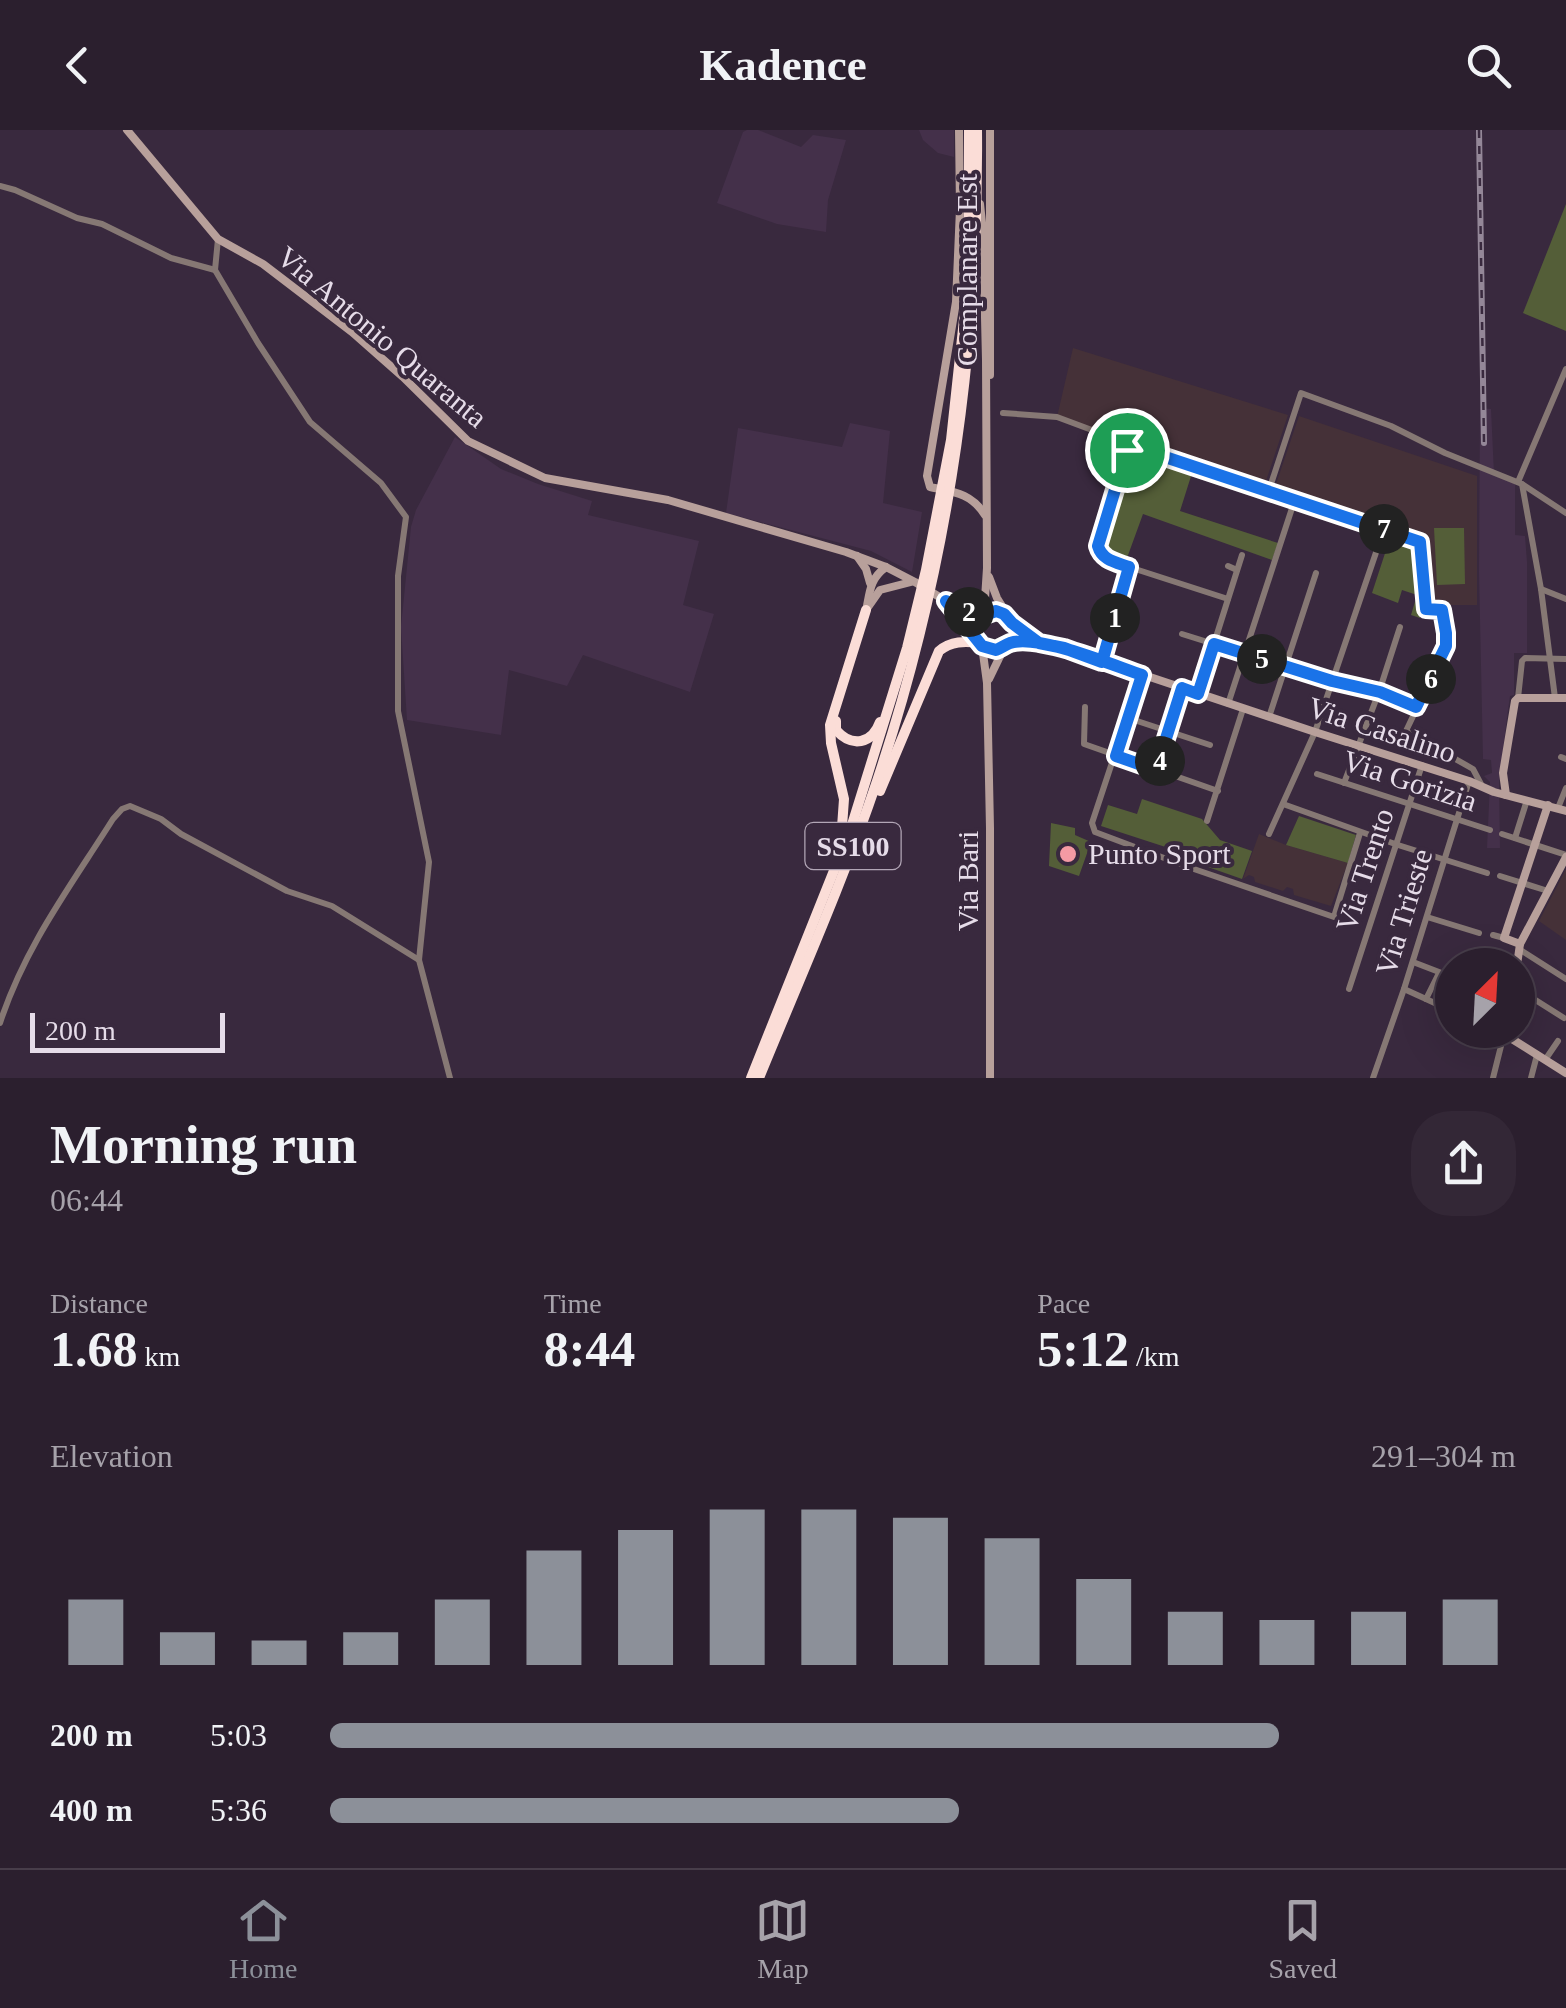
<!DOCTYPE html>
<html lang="en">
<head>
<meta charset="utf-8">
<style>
	:root { --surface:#2b1f2e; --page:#332736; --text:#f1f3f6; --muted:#a6a2aa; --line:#473d4a; --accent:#8c9099 }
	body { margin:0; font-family:Georgia,serif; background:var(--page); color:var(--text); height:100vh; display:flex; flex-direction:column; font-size:38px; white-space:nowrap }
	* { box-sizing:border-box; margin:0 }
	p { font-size:32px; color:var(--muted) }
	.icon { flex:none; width:55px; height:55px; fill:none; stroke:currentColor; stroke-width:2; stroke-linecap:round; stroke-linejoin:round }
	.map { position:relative; height:948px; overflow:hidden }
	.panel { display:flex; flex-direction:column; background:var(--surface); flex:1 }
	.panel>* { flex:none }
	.needle { width:65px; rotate:24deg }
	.fabs { position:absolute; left:1435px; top:818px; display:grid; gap:20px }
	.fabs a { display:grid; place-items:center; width:100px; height:100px; border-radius:50%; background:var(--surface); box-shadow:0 10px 40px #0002,0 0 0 2px var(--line); font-size:50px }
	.scale { position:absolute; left:30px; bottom:25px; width:195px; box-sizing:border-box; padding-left:10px; border:5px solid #e6dce9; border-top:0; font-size:28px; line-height:35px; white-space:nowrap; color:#e6dce9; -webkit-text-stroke:8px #39293e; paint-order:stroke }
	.pin { position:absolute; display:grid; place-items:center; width:85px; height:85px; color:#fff; margin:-42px; border:5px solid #fff; border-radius:50%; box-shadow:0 2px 10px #0007 }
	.km { position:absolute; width:50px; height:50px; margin:-25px; border-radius:50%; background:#222; color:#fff; font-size:28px; line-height:50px; text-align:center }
	.round { display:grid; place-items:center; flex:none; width:105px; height:105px; border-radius:40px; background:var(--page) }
	.head { display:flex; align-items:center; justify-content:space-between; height:170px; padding:0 50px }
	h1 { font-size:55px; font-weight:700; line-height:75px }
	.stats { display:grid; grid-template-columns:repeat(3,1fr); gap:15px; height:170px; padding:10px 50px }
	.stats div { display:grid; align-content:center }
	.stats b { font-size:50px; font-weight:700 }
	.stats small { font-size:28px; font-weight:400 }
	.stats p { font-size:28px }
	.chart { height:280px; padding:20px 50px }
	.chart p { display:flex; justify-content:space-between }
	.chart svg { width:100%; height:180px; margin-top:10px; stroke:var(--accent); stroke-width:6 }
	ul { padding:0 50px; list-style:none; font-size:32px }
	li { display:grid; grid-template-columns:160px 120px 1fr; align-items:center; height:75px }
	li i { height:25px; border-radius:12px; background:var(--accent) }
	header { display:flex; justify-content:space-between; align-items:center; height:130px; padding:0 50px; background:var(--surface); font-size:45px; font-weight:700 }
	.tabs { display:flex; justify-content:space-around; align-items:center; height:140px; border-top:2px solid var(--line); background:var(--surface); font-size:28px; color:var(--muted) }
	.tabs a { display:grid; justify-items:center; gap:5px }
	.tabs .current { color:var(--accent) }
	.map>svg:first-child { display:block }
</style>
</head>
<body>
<header><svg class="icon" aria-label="back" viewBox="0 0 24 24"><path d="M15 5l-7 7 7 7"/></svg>Kadence<svg class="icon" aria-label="search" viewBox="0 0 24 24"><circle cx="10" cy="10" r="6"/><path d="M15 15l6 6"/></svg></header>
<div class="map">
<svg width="1566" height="948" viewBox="0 0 1566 948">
	<rect width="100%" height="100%" fill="#39293e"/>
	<g fill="#44304a">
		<path d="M747,0H758L801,17L813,5L846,10L828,70L826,102L777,94L717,73L743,2Z"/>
		<path d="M919,0H954V27L938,23L923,10Z"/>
		<path d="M1480,278L1491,279L1494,344L1515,354V405L1525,406L1527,432V523H1514V565L1510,566L1508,580L1499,652L1500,718H1487L1490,652L1484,646L1492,643L1491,630L1483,629L1479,442Z"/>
		<path d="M850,293L890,301L883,373L922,382L912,442L871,421L726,383L738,298L842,317Z"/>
		<path d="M455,307L501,339L538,354L592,371L588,385L699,411L683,475L714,484L690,562L583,525L567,556L509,540L501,605L407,590L401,497L411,397L416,380Z"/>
	</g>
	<g fill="#453138">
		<path d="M1073,218L1288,285L1265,354L1057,287Z"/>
		<path d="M1299,286L1477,346V475H1430L1429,409L1275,357Z"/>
		<path d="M1259,704L1286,715L1348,733L1331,776L1294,765L1293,759L1287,757L1283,761L1255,752L1254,747L1249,745L1243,749Z"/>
		<path d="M1566,739V810L1539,791Z"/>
	</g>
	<g fill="#545e38">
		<path d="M1566,74V201L1523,183Z"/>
		<path d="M1133,325L1192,343L1180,381L1278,413L1272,430L1143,384L1127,428L1102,419Z"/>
		<path d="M1434,398H1464L1465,454L1437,455Z"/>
		<path d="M1390,408L1419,418L1420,488L1411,485L1417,465L1402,460L1398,473L1372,463Z"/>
		<path d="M1142,669L1202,689L1220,710L1252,721L1242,749L1188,730L1187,724L1101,696L1108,675L1137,684Z"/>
		<path d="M1299,686L1356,705L1348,733L1286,715Z"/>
		<path d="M1051,693L1075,698V705L1091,712L1079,746L1049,736Z"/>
	</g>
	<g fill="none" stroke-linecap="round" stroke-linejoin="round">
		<g stroke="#867874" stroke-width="6">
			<path d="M0,56L15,60L77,88L102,94L171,128L215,140"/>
			<path d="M218,109L215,140L258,213L310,292L381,353L406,387L398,446V581L429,732L419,830L450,948"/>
			<path d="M1003,283L1057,287L1132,315L1421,412L1425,479L1442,480L1446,503L1445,519L1406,601L1473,639L1482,656"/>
			<path d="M1132,315L1127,320L1122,332L1099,406L1098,416L1100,424L1129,437L1228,469"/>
			<path d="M1518,352L1566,239"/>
			<path d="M1522,354L1541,459L1555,568"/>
			<path d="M1269,360L1301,263L1391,296L1445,323L1522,354L1566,383"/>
			<path d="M1228,436L1237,440"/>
			<path d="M1541,459L1566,469"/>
			<path d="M1182,504L1332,551L1379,562L1416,577"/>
			<path d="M1102,532L1129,437"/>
			<path d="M1141,545L1092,693L1095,702L1188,737L1334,787L1360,703"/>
			<path d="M1198,564L1242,425"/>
			<path d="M1518,568L1522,531L1525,528L1566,529"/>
			<path d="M1228,574L1295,369"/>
			<path d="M1085,577L1084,614L1218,661"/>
			<path d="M1269,587L1316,443"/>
			<path d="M1128,588L1210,615"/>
			<path d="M1561,627L1566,629"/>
			<path d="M1157,639L1182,559"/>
			<path d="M1317,644L1490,700"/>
			<path d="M1344,653L1379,562L1400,497"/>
			<path d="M1283,674L1398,715L1487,743"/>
			<path d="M1558,678L1566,658"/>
			<path d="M1207,691L1243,579"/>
			<path d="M1269,704L1315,602L1384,399"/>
			<path d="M1502,704L1566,725"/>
			<path d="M1515,708L1527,670"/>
			<path d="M1500,746L1548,761"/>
			<path d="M1427,787L1479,803"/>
			<path d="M1493,805L1504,808"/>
			<path d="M1519,819L1566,849"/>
			<path d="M1413,832L1452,847"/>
			<path d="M1349,859L1422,635"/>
			<path d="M1404,859L1426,869L1439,843"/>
			<path d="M1518,859L1564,888"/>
			<path d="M1426,869L1452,881"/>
			<path d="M0,893C25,816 70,757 113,689L122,679L130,676L161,689L181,704L287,761L332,776L419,830"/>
			<path d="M1545,930L1558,911"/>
			<path d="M1373,948L1404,859L1469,651"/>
			<path d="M1493,948L1504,904L1495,900"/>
			<path d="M1531,948L1537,925"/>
		</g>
		<g stroke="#b8a09b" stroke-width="8">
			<path d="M127,0L218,109L263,134L352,202L403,247L468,311L545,348L668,370L846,422L886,437L915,452L946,471L982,486"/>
			<path d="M959,0L960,79L956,172L927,346L930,357C954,362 971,363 985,385"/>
			<path d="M980,74L983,102L986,230L987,438L984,484"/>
			<path d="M990,245V0"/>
			<path d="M857,426L866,439L870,453"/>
			<path d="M989,447L997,468L1007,484"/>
			<path d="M949,475L975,506"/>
			<path d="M867,476C870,459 871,448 886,437"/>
			<path d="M866,480L880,460L911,452"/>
			<circle cx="994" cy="501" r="19"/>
			<path d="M1012,493L1039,513"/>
			<path d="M1009,513H1039L1063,518L1315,602L1469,651L1494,662L1566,681"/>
			<path d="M982,516L987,553L990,698V948"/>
			<path d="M989,549L1004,518"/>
			<path d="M1506,665L1503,643L1515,571L1518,568H1566"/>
			<path d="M1520,814L1504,808L1548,675"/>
			<path d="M1517,835L1520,814L1566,727"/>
			<path d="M1504,900V904L1566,943"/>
		</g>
		<g stroke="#fbddd7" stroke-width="10">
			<path d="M836,591V600C852,618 872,614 880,592"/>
			<path d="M880,661L939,521C951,511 965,511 979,513"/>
			<path d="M841,711L844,669L831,613L830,595L866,480"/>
			<path d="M751,948L851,698L907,518L926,440L951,310L966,171L969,78V0"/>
			<path d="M759,948C799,850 843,752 877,651C948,439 979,223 977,0"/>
		</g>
		<g stroke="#948798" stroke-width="6">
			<path id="rail" d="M1479,0L1484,313"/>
		</g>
		<use href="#rail" stroke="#39293e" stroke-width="2.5" stroke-dasharray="8" stroke-linecap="butt"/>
	</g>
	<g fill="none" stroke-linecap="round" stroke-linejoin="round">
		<g stroke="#fff" stroke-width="20">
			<path id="route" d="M1127,320L1098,416C1102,430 1115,432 1129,437L1102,532L1064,518L1039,513L1012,493L1004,484L996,481L982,486L946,471L982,516L996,520C1001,518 1005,515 1010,513C1039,504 1112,535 1142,545L1116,626L1156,640L1182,558L1198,564L1214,514L1332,551L1380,562L1416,577L1446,516V503L1442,480L1426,479L1420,412L1132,316L1127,320"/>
		</g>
		<use href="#route" stroke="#1a73e8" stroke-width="12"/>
	</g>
	<circle fill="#f49aa4" stroke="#39293e" stroke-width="4" cx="1068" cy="724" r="10"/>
	<g text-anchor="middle" stroke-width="8" stroke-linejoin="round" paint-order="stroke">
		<rect fill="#39293e" stroke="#b2a6b6" stroke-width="2.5" x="805.5" y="693" width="95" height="46" rx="8"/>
		<g font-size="28" font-weight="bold" fill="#e6dce9">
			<text x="853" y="726">SS100</text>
		</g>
		<g font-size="30" fill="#e6dce9" stroke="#39293e">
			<text transform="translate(967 140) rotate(-90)" y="10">Complanare Est</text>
			<text transform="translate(382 207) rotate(40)" y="10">Via Antonio Quaranta</text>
			<text transform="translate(1382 600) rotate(18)" y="10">Via Casalino</text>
			<text transform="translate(1410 651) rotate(18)" y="10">Via Gorizia</text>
			<text transform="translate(1365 740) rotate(-72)" y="10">Via Trento</text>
			<text transform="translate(968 751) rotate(-90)" y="10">Via Bari</text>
			<text transform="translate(1404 782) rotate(-73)" y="10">Via Trieste</text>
		</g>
		<g font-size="30" fill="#e6dce9" stroke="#39293e" text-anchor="start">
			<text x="1088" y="734">Punto Sport</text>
		</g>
	</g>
</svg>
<div class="fabs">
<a><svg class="needle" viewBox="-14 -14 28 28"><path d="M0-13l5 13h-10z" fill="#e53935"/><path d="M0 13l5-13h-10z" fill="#a6a2aa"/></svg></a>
</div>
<div class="scale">200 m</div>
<div class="pin" style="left:1127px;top:320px;background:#1e9e55"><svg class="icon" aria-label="arrive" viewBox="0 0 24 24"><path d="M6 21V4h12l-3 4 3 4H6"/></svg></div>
<b class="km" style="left:1115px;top:488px">1</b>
<b class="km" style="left:969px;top:482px">2</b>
<b class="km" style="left:1160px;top:631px">4</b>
<b class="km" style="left:1262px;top:529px">5</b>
<b class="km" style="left:1431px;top:549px">6</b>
<b class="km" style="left:1384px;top:399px">7</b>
</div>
<section class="panel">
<div class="head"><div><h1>Morning run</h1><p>06:44</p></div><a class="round"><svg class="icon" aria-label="share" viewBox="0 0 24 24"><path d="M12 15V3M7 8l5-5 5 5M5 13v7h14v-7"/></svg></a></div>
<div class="stats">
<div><p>Distance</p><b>1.68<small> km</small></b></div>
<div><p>Time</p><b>8:44</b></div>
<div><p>Pace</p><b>5:12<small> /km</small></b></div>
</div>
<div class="chart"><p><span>Elevation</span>291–304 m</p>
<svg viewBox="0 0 160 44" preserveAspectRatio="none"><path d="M5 44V28M15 44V36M25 44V38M35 44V36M45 44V28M55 44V16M65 44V11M75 44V6M85 44V6M95 44V8M105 44V13M115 44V23M125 44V31M135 44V33M145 44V31M155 44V28"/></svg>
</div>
<ul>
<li><b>200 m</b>5:03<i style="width:80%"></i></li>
<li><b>400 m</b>5:36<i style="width:53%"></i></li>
</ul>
</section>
<nav class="tabs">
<a class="current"><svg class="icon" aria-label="home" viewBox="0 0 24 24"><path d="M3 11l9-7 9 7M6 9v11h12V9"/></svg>Home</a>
<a><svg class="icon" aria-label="map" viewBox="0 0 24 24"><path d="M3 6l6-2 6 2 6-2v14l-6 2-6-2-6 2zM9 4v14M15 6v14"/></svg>Map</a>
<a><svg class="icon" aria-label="saved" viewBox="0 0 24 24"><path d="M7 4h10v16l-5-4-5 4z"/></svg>Saved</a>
</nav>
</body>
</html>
